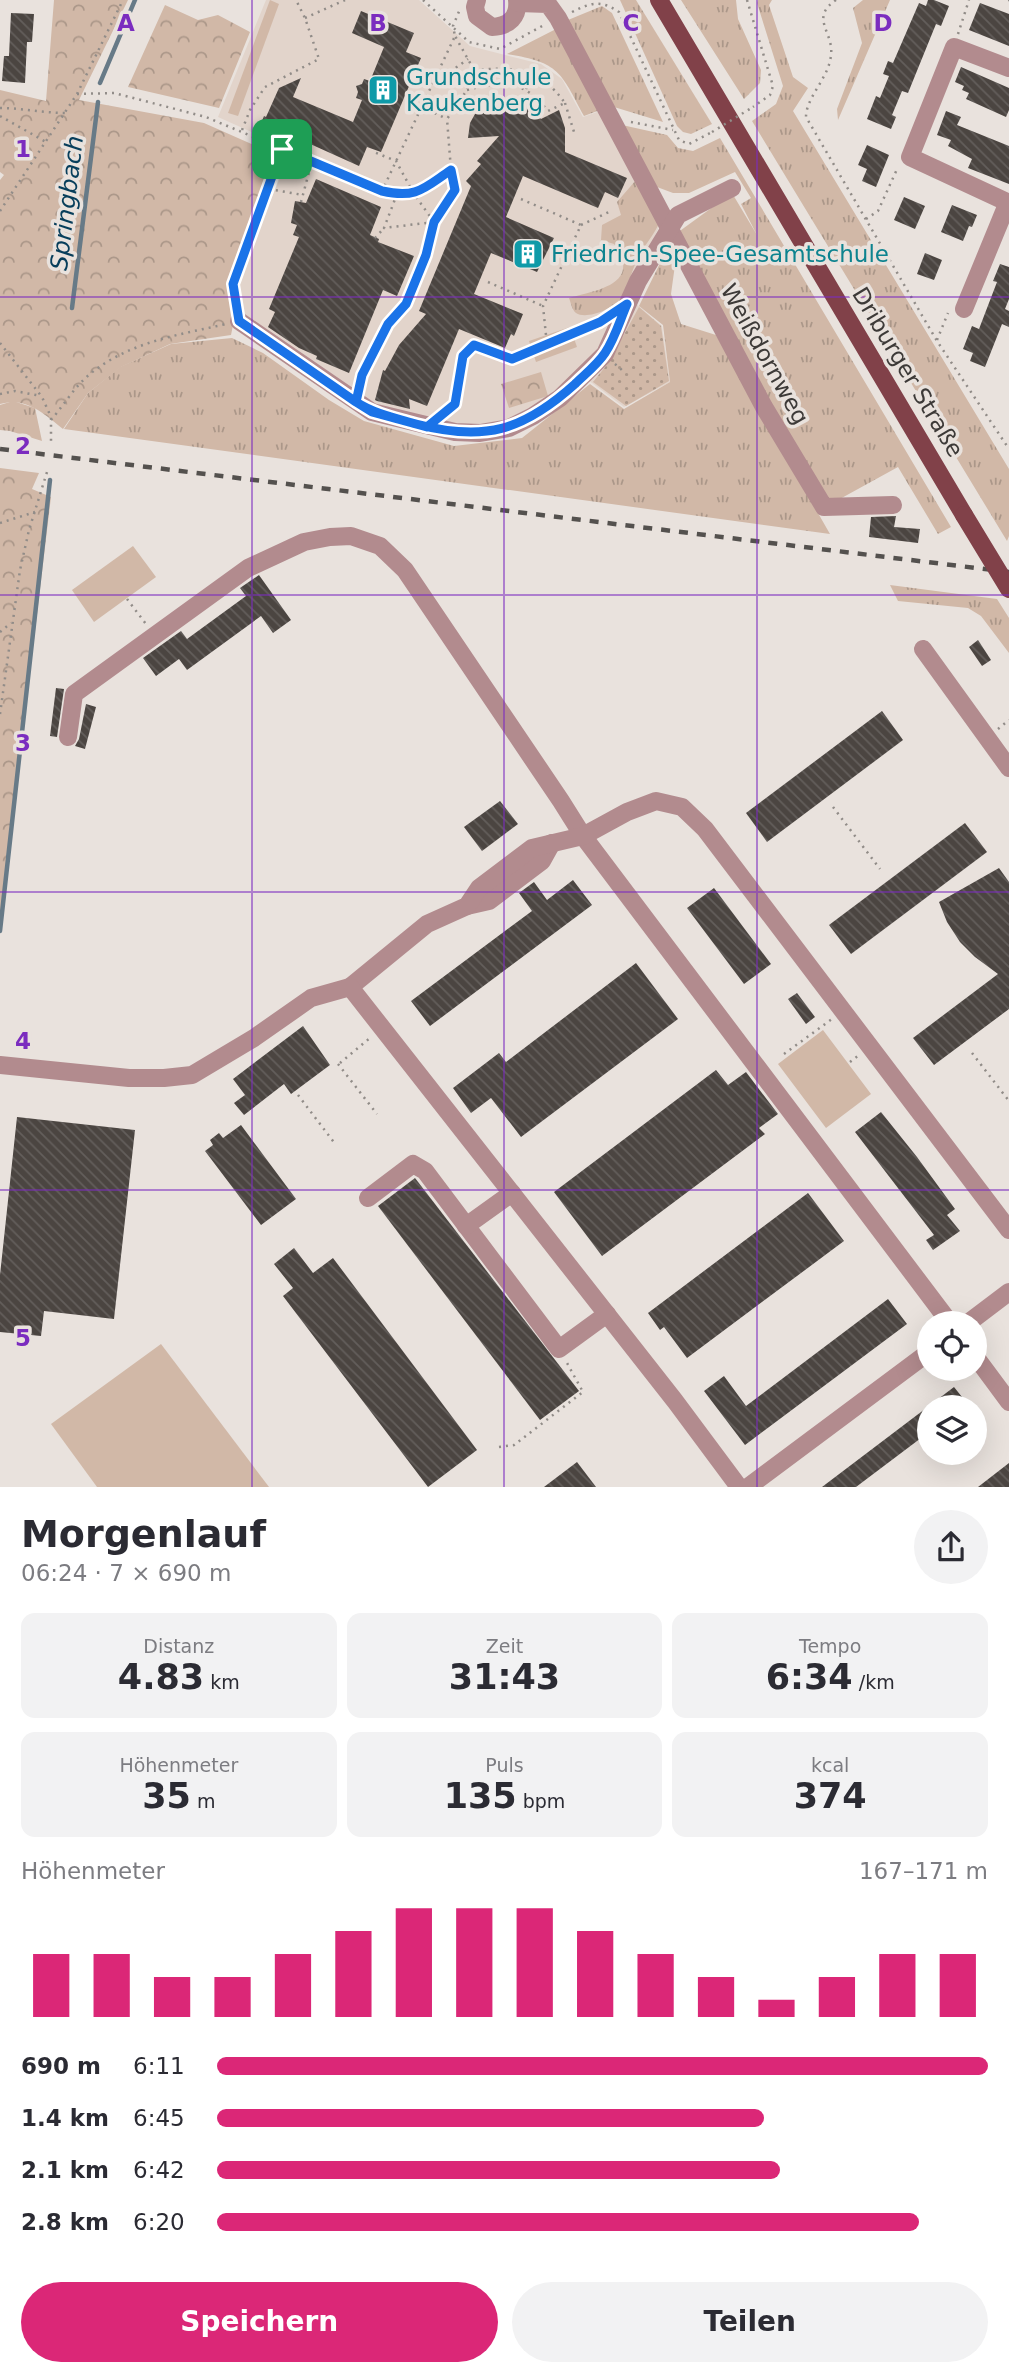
<!DOCTYPE html>
<html lang="de">
<head>
<meta charset="utf-8">
<style>
	:root { --surface:#fff; --page:#f2f2f3; --text:#2b2b33; --muted:#7c7c81; --accent:#db2777 }
	body { margin:0; font-family:"DejaVu Sans",sans-serif; background:var(--page); color:var(--text); height:100vh; display:flex; flex-direction:column; font-size:26px; white-space:nowrap }
	* { box-sizing:border-box; margin:0 }
	p { font-size:23px; color:var(--muted) }
	.icon { flex:none; width:38px; height:38px; fill:none; stroke:currentColor; stroke-width:2; stroke-linecap:round; stroke-linejoin:round }
	.map { position:relative; height:1487px; overflow:hidden }
	.side { display:flex; flex-direction:column; background:var(--surface); flex:1 }
	.side>* { flex:none }
	.buttons { position:absolute; left:917px; top:1311px; display:grid; gap:14px }
	.buttons a { display:grid; place-items:center; width:70px; height:70px; border-radius:50%; background:var(--surface); box-shadow:0 7px 28px #0002; font-size:35px }
	.pin { position:absolute; display:grid; place-items:center; width:60px; height:60px; color:#fff; margin:-30px; border-radius:14px; box-shadow:0 4px 10px #0006 }
	.round { display:grid; place-items:center; flex:none; width:74px; height:74px; border-radius:37px; background:var(--page) }
	.overview { display:flex; align-items:center; justify-content:space-between; height:119px; padding:0 21px }
	h1 { font-size:38px; font-weight:700; line-height:52px }
	.figures { display:grid; grid-template-columns:repeat(3,1fr); gap:10px; height:119px; padding:7px 21px }
	.figures div { display:grid; align-content:center; border-radius:14px; background:var(--page); text-align:center }
	.figures b { font-size:35px; font-weight:700 }
	.figures small { font-size:19px; font-weight:400 }
	.figures p { font-size:19px }
	.chart { height:196px; padding:14px 21px }
	.chart p { display:flex; justify-content:space-between }
	.chart svg { width:100%; height:126px; margin-top:7px; stroke:var(--accent); stroke-width:6 }
	.cta { display:flex; gap:14px; margin-top:auto; padding:14px 21px }
	.cta a { flex:1; height:80px; border-radius:42px; background:var(--accent); color:#fff; font-size:28px; font-weight:700; line-height:80px; text-align:center }
	.cta a+a { background:var(--page); color:var(--text) }
	ul { padding:0 21px; list-style:none; font-size:23px }
	li { display:grid; grid-template-columns:112px 84px 1fr; align-items:center; height:52px }
	li i { height:18px; border-radius:9px; background:var(--accent) }
	.map>svg:first-child { display:block }
</style>
</head>
<body>
<div class="map">
<svg width="1009" height="1487" viewBox="0 0 1009 1487">
	<defs>
		<pattern id="grass-tufts" width="24" height="20" patternUnits="userSpaceOnUse" patternTransform="scale(1.75)"><rect width="24" height="20" fill="#d1b8a7"/><path d="M3 7l-1-3M5 7V3M7 7l1-3M15 17l-1-3M17 17v-4M19 17l1-3" fill="none" stroke="#ab9789"/></pattern>
		<pattern id="park-crowns" width="20" height="18" patternUnits="userSpaceOnUse" patternTransform="scale(1.75)"><rect width="20" height="18" fill="#d1b8a7"/><path d="M2 6a3 3 0 1 1 6 0M12 15a3 3 0 1 1 6 0" fill="none" stroke="#ab9789"/></pattern>
		<pattern id="garden-dots" width="8" height="8" patternUnits="userSpaceOnUse" patternTransform="scale(1.75)"><rect width="8" height="8" fill="#d1b8a7"/><path d="M2 2h.1M6 6h.1" fill="none" stroke="#ab9789" stroke-width="1.8" stroke-linecap="round"/></pattern>
		<pattern id="building-back-hatch" width="6" height="6" patternUnits="userSpaceOnUse" patternTransform="scale(1.75)"><rect width="6" height="6" fill="#4b4541"/><path d="M-1 5l2 2M0 0l6 6M5-1l2 2" fill="none" stroke="#635e5b"/></pattern>
	</defs>
	<rect width="100%" height="100%" fill="#e9e2dd"/>
	<path fill="#e2d4cb" d="M266,0H419L470,46L541,64L562,79L583,117L600,111L661,223L626,295L662,326L670,382L624,407L580,374L516,422L463,428L372,410L249,325L238,305L239,275L292,150L218,117Z"/>
	<g fill="url(#grass-tufts)">
		<path d="M620,0H636L712,124L691,134L683,132L677,126Z"/>
		<path d="M681,0H736L738,19L761,70L760,83L744,99Z"/>
		<path d="M758,0H772L769,5L793,77L808,88L793,111L1009,469V536L1007,541L752,121L776,104L783,86L757,3Z"/>
		<path d="M863,0H890L838,120L837,109L862,43L853,8Z"/>
		<path d="M602,6L612,13L663,122L614,107L568,20Z"/>
		<path d="M556,29L600,110L584,116C561,72 559,62 507,54Z"/>
		<path d="M622,125L667,135L678,148L693,151L720,138L951,527L938,534L898,467L838,500L829,501L814,480L677,233L732,193L757,235L741,204L751,198L735,172L689,193H673L657,187Z"/>
		<path d="M636,180L660,221C655,234 646,243 640,254C632,268 629,286 620,299C613,309 586,320 576,313C572,310 571,303 569,298C585,293 615,289 622,273C624,268 623,260 623,255L614,244L601,240L602,225L621,215L617,202Z"/>
		<path d="M667,249L675,265L671,294L681,324L716,335L830,534L64,429L88,393L120,367L171,344L232,338L263,353L329,400L364,421L454,446L522,438L590,384L624,409L670,382L663,325L639,306Z"/>
		<path d="M13,401L35,408L42,441L10,431L0,430V405Z"/>
		<path d="M890,585L997,599L1009,618V653L981,616L968,608L898,601Z"/>
	</g>
	<g fill="url(#park-crowns)">
		<path d="M54,0H128L79,100L204,123L285,159L234,285L237,306L231,335L170,344L121,367L88,393L63,429C43,413 26,397 0,404V180L4,175L0,172V90L46,101Z"/>
		<path d="M165,5L198,20L218,15L250,32L219,108L128,87Z"/>
		<path d="M541,372L548,396L509,408L501,384Z"/>
		<path d="M0,468L39,473L32,489L51,497L0,925Z"/>
	</g>
	<path fill="url(#garden-dots)" d="M639,307L661,326L669,381L626,406L593,382L609,362Z"/>
	<g fill="#d1b8a7">
		<path d="M270,0L279,4L238,116L228,113Z"/>
		<path d="M570,327L577,347L536,362L529,341Z"/>
		<path d="M133,546L156,577L94,622L72,590Z"/>
		<path d="M823,1030L871,1094L826,1128L778,1064Z"/>
		<path d="M161,1344L269,1487H97L51,1424Z"/>
	</g>
	<g fill="none" stroke-linecap="round" stroke-linejoin="round">
		<g stroke="#677a87" stroke-width="4.5">
			<path d="M100,83L135,0"/>
			<path d="M72,308L98,102"/>
			<path d="M0,931L50,480"/>
		</g>
	</g>
	<g fill="url(#building-back-hatch)">
		<path d="M928,0H934L949,6L941,26L936,24L908,93L902,91L892,115L896,117L891,129L867,119L876,96L880,98L889,76L883,74L888,61L893,63L919,3L926,6Z"/>
		<path d="M980,3L1009,14V46L969,30Z"/>
		<path d="M361,11L414,33L406,52L421,58L381,152L367,147L359,166L277,129L274,135L259,128L264,116L266,117L279,88L301,78L293,97L353,122L362,100L356,98L358,92L356,86L362,84L364,79L370,81L384,47L352,33Z"/>
		<path d="M11,13L34,14L32,42H27L25,83L2,81L4,56H9Z"/>
		<path d="M961,67L1009,88V110L1006,117L966,99L969,93L962,90L964,86L955,82Z"/>
		<path d="M503,98L514,99L527,104L541,119L559,110L565,128V152L627,178L618,198L605,192L598,208L523,176L506,217L554,238L537,272L491,253L474,294L523,314L514,336L511,334L505,348L459,329L427,406L409,399L410,409L377,401L375,400L383,370L385,371L399,345L426,314L419,311L471,186L466,181L481,164L477,161L499,136L468,138L470,123L475,114L485,105Z"/>
		<path d="M946,111L961,117L957,125L1009,146V184L968,168L972,159L948,146L951,140L937,135Z"/>
		<path d="M867,145L889,155L876,187L862,181L867,169L858,165Z"/>
		<path d="M316,179L381,207L370,235L379,239L378,242L414,256L397,296L383,290L349,373L316,359L317,356L299,348L268,327L275,312L269,309L299,237L293,235L297,225L291,223L295,201L306,203Z"/>
		<path d="M904,197L925,206L915,229L894,220Z"/>
		<path d="M952,205L977,215L972,227L969,226L963,241L941,232Z"/>
		<path d="M925,253L942,260L934,280L917,274Z"/>
		<path d="M1000,264L1009,267V299L1005,309L1009,311V327L1002,324L985,367L970,361L973,353L963,349L972,326L979,329L997,282L993,281Z"/>
		<path d="M896,516L894,527L920,529L918,543L869,537L871,517Z"/>
		<path d="M259,575L291,620L273,633L261,616L187,670L179,659L156,676L143,658L181,631L187,639L246,596L240,588Z"/>
		<path d="M978,640L991,660L982,666L969,647Z"/>
		<path d="M56,688L64,689L57,737L50,736Z"/>
		<path d="M86,704L96,707L85,749L75,746L79,739Z"/>
		<path d="M882,711L903,740L767,842L746,813Z"/>
		<path d="M500,801L518,824L482,851L464,827Z"/>
		<path d="M965,823L987,852L851,954L829,925Z"/>
		<path d="M999,868L1009,882V1009L934,1065L913,1038L998,974L975,957L960,942L947,922L939,902Z"/>
		<path d="M573,880L592,905L430,1026L411,1001L532,911L519,893L534,882L547,900Z"/>
		<path d="M714,888L771,964L744,984L687,908Z"/>
		<path d="M636,963L678,1019L521,1137L491,1098L471,1113L453,1088L499,1053L506,1062Z"/>
		<path d="M797,993L815,1017L806,1024L788,999Z"/>
		<path d="M303,1026L330,1065L291,1094L284,1084L244,1115L234,1103L245,1095L233,1079Z"/>
		<path d="M716,1070L728,1085L746,1072L778,1114L759,1128L765,1134L602,1256L554,1192Z"/>
		<path d="M881,1112L917,1157L955,1209L947,1215L960,1231L933,1250L926,1240L934,1235L855,1132Z"/>
		<path d="M17,1117L135,1130L114,1319L44,1311L41,1336L0,1332V1275Z"/>
		<path d="M241,1125L296,1199L261,1225L205,1151L213,1145L210,1140L219,1133L223,1138Z"/>
		<path d="M415,1178L579,1391L540,1420L378,1206Z"/>
		<path d="M808,1193L844,1241L687,1358L664,1327L660,1330L648,1313Z"/>
		<path d="M294,1248L313,1273L333,1258L477,1450L428,1487L283,1296L293,1288L274,1264Z"/>
		<path d="M888,1299L907,1324L745,1445L704,1391L724,1376L746,1406Z"/>
		<path d="M954,1387L970,1407H929V1432L856,1487H822Z"/>
		<path d="M577,1462L596,1487H544Z"/>
		<path d="M1009,1463V1487H978Z"/>
	</g>
	<g fill="none" stroke-linecap="round" stroke-linejoin="round">
		<g stroke="#918c88" stroke-width="2.5" stroke-dasharray="2 5" stroke-linecap="butt">
			<path d="M423,0L469,42L500,49L544,25"/>
			<path d="M747,0L773,86L770,95L753,107"/>
			<path d="M836,0C809,18 834,32 831,55C829,78 806,97 806,117L937,341L1009,449"/>
			<path d="M1008,0H1009"/>
			<path d="M572,12C592,2 601,0 619,12L679,140L689,144L712,132"/>
			<path d="M305,18L345,0"/>
			<path d="M958,34L969,0"/>
			<path d="M433,84L468,59"/>
			<path d="M526,89L534,74"/>
			<path d="M467,90C503,81 523,79 548,111L565,103C539,67 516,67 474,70"/>
			<path d="M77,94L114,93L206,117L382,191L455,36L453,26L460,9"/>
			<path d="M565,103L574,132"/>
			<path d="M422,107L447,119"/>
			<path d="M0,108C22,108 43,113 66,113"/>
			<path d="M0,116L46,142"/>
			<path d="M631,122L673,130"/>
			<path d="M242,130L250,110L265,87L319,59L305,18L296,0"/>
			<path d="M269,189L303,195"/>
			<path d="M384,191C417,199 425,187 451,170L447,119L467,90L474,70L455,36"/>
			<path d="M397,194L384,228L434,222L455,190L451,170"/>
			<path d="M521,199L581,225L543,306L547,345"/>
			<path d="M301,202L312,161"/>
			<path d="M0,211L77,94L123,0"/>
			<path d="M866,219L878,211L898,167"/>
			<path d="M581,225L609,212"/>
			<path d="M375,238L384,228"/>
			<path d="M488,282L543,306"/>
			<path d="M237,307L233,284L282,149"/>
			<path d="M937,340L948,313"/>
			<path d="M0,343L42,397L51,417V444"/>
			<path d="M615,364L623,371"/>
			<path d="M360,385L362,375L388,324L406,305L426,255L434,222L414,194L396,161L374,152L375,150"/>
			<path d="M0,394L15,391L41,396"/>
			<path d="M443,414L455,404L463,356L474,345L512,359L601,321"/>
			<path d="M51,420C64,405 75,386 90,374C129,342 178,335 226,324"/>
			<path d="M0,523L35,512"/>
			<path d="M127,599L146,624"/>
			<path d="M0,632L11,623"/>
			<path d="M0,714L20,570L29,530L47,472"/>
			<path d="M998,729L1009,720"/>
			<path d="M833,807L880,869"/>
			<path d="M972,1053L1009,1101"/>
			<path d="M784,1054L832,1019"/>
			<path d="M850,1062L859,1055"/>
			<path d="M340,1063L370,1038"/>
			<path d="M338,1064L377,1114"/>
			<path d="M298,1095L336,1145"/>
			<path d="M499,1447L514,1445L583,1392L567,1363"/>
		</g>
		<g stroke="#b28b8e" stroke-width="18">
			<path d="M477,0L475,7L477,16L492,27C509,26 519,17 517,0"/>
			<path d="M518,3L548,4L558,18L764,407L824,507L893,505"/>
			<path d="M1009,68L954,47L910,157L1009,203"/>
			<path d="M964,309L1008,202"/>
			<path d="M239,321L372,412L455,432L480,433L509,428L533,416L560,398L605,354L638,281L678,215L732,188"/>
			<path d="M923,649L1009,768"/>
			<path d="M68,737L74,694L248,568L304,542L330,537L351,536L380,546L405,570L561,801L583,836L950,1323"/>
			<path d="M467,906L489,901L542,861L552,843"/>
			<path d="M350,987L427,924L467,906L479,888L532,848L583,836L627,812L656,801L682,807L705,829L1009,1230"/>
			<path d="M0,1065L129,1078H164L192,1075L254,1038L311,998L350,987L675,1401L739,1487"/>
			<path d="M368,1198L413,1164L425,1171L559,1349L607,1314"/>
			<path d="M466,1226L512,1193"/>
			<path d="M968,1323L1009,1292"/>
			<path d="M975,1356L1009,1402"/>
			<path d="M748,1487L929,1352"/>
		</g>
		<path stroke="#814149" stroke-width="18" d="M659,0L964,515"/>
		<path stroke="#54514e" stroke-width="4.5" stroke-dasharray="9 9" stroke-linecap="butt" d="M0,449L1009,572"/>
		<path stroke="#918c88" stroke-width="2.5" stroke-dasharray="2 5" stroke-linecap="butt" d="M712,132L753,107"/>
		<path stroke="#814149" stroke-width="18" d="M964,515L1009,589"/>
	</g>
	<g fill="none" stroke-linecap="round" stroke-linejoin="round">
		<g stroke="#fff" stroke-width="14">
			<path id="route" d="M282,149L233,284L239,321L356,402L372,412L427,427L455,404L463,356L474,345L512,359L600,322L627,304C620,320 615,338 605,353C597,365 585,374 575,384C523,431 484,442 416,424C395,418 375,414 356,402L362,375L388,324L406,304L426,255L434,222L455,190L451,170C424,188 417,199 382,191L282,149"/>
		</g>
		<use href="#route" stroke="#1a73e8" stroke-width="9"/>
	</g>
	<path fill="none" stroke="#7b2cbf" stroke-width="2" stroke-opacity="0.55" d="M252,0V1487M504,0V1487M757,0V1487M0,297H1009M0,595H1009M0,892H1009M0,1190H1009"/>
	<defs>
		<g id="building-square" transform="scale(1.575)"><rect x="-9" y="-9" width="18" height="18" rx="4" fill="#0f9aa8" stroke="#e9e2dd"/><path d="M-4-6H4V6H1V3H-1V6H-4ZM-2.5-4.3h1.7v1.8h-1.7ZM.8-4.3h1.7v1.8H.8ZM-2.5-1h1.7V.8h-1.7ZM.8-1h1.7V.8H.8Z" fill="#fff"/></g>
	</defs>
	<g fill-rule="evenodd">
		<use href="#building-square" x="383" y="90"/>
		<use href="#building-square" x="528" y="254"/>
	</g>
	<g text-anchor="middle" stroke-width="7" stroke-linejoin="round" paint-order="stroke">
		<g font-size="23" fill="#0d838f" stroke="#e9e2dd" text-anchor="start">
			<text x="406" y="85">Grundschule<tspan x="406" dy="26">Kaukenberg</tspan></text>
			<text x="551" y="262">Friedrich-Spee-Gesamtschule</text>
		</g>
		<g font-size="23" fill="#3d3a38" stroke="#e9e2dd">
			<text transform="translate(765 354) rotate(61)" y="8">Weißdornweg</text>
			<text transform="translate(908 372) rotate(59)" y="8">Driburger Straße</text>
		</g>
		<g font-size="24" font-style="italic" fill="#073e5b" stroke="#e9e2dd">
			<text transform="translate(67 203) rotate(-83)" y="8">Springbach</text>
		</g>
	</g>
	<g font-size="23" text-anchor="middle" font-weight="bold" fill="#7b2cbf" stroke="#e9e2dd" stroke-width="7" stroke-linejoin="round" paint-order="stroke">
		<text x="126" y="31">A</text>
		<text x="378" y="31">B</text>
		<text x="631" y="31">C</text>
		<text x="883" y="31">D</text>
		<text x="23" y="157">1</text>
		<text x="23" y="454">2</text>
		<text x="23" y="751">3</text>
		<text x="23" y="1049">4</text>
		<text x="23" y="1346">5</text>
	</g>
</svg>
<div class="buttons">
<a><svg class="icon" aria-label="locate" viewBox="0 0 24 24"><circle cx="12" cy="12" r="6"/><path d="M12 2v4M12 18v4M2 12h4M18 12h4"/></svg></a>
<a><svg class="icon" aria-label="layers" viewBox="0 0 24 24"><path d="M12 4l9 5-9 5-9-5zM3 14l9 5 9-5"/></svg></a>
</div>
<div class="pin" style="left:282px;top:149px;background:#1e9e55"><svg class="icon" aria-label="arrive" viewBox="0 0 24 24"><path d="M6 21V4h12l-3 4 3 4H6"/></svg></div>
</div>
<section class="side">
<div class="overview"><div><h1>Morgenlauf</h1><p>06:24 · 7 × 690 m</p></div><a class="round"><svg class="icon" aria-label="share" viewBox="0 0 24 24"><path d="M12 15V3M7 8l5-5 5 5M5 13v7h14v-7"/></svg></a></div>
<div class="figures">
<div><p>Distanz</p><b>4.83<small> km</small></b></div>
<div><p>Zeit</p><b>31:43</b></div>
<div><p>Tempo</p><b>6:34<small> /km</small></b></div>
</div>
<div class="figures">
<div><p>Höhenmeter</p><b>35<small> m</small></b></div>
<div><p>Puls</p><b>135<small> bpm</small></b></div>
<div><p>kcal</p><b>374</b></div>
</div>
<div class="chart"><p><span>Höhenmeter</span>167–171 m</p>
<svg viewBox="0 0 160 44" preserveAspectRatio="none"><path d="M5 44V22M15 44V22M25 44V30M35 44V30M45 44V22M55 44V14M65 44V6M75 44V6M85 44V6M95 44V14M105 44V22M115 44V30M125 44V38M135 44V30M145 44V22M155 44V22"/></svg>
</div>
<ul>
<li><b>690 m</b>6:11<i style="width:100%"></i></li>
<li><b>1.4 km</b>6:45<i style="width:71%"></i></li>
<li><b>2.1 km</b>6:42<i style="width:73%"></i></li>
<li><b>2.8 km</b>6:20<i style="width:91%"></i></li>
</ul>
<div class="cta"><a>Speichern</a><a>Teilen</a></div>
</section>
</body>
</html>
